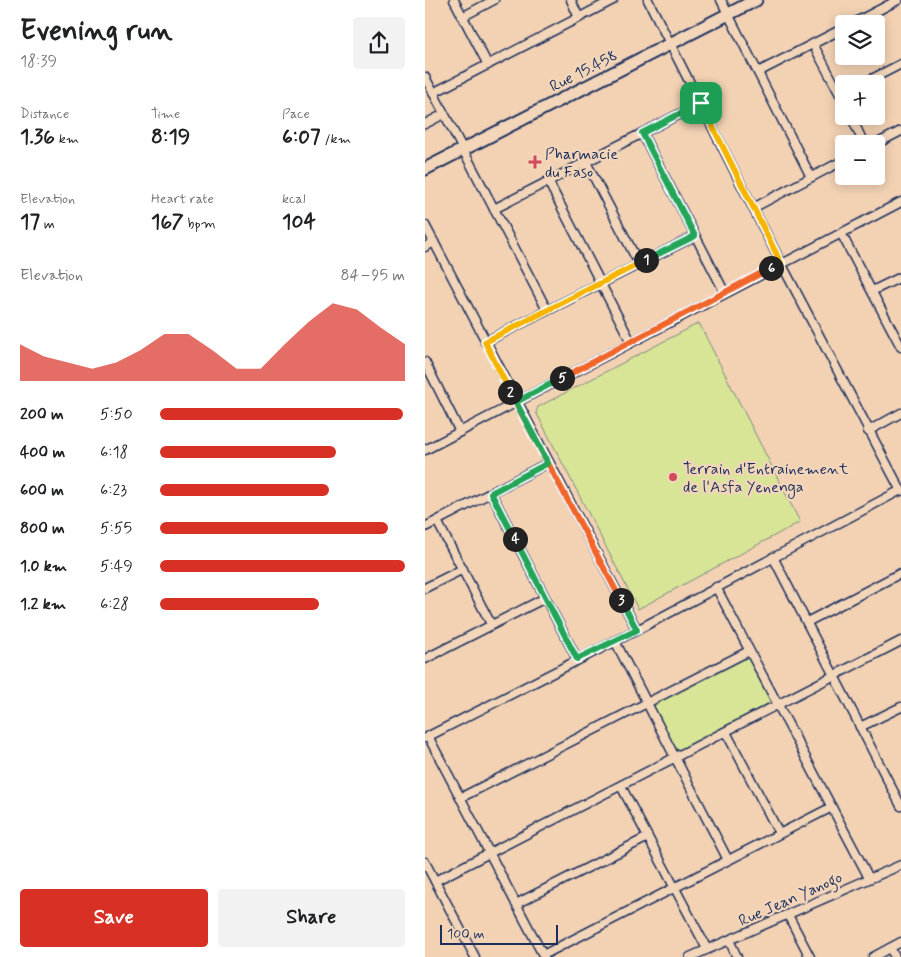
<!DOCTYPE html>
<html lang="en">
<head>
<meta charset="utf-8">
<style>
	:root { --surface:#fff; --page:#f2f2f2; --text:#202124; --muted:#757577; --accent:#d93025 }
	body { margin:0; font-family:Mynerve,sans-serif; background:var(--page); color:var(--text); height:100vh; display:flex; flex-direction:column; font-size:19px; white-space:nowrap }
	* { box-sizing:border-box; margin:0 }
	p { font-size:16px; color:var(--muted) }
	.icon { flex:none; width:28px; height:28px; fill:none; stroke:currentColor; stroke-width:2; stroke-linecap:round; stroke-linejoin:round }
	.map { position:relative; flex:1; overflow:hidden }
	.sheet { display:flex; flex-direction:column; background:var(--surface); width:425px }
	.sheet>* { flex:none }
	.buttons { position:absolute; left:410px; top:15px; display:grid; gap:10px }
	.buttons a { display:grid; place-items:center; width:50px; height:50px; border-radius:5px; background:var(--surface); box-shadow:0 2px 12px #0003; font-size:25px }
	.scale { position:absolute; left:15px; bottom:12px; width:118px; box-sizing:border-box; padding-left:5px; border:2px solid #1b2f5e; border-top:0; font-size:14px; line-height:18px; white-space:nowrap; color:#1b2f5e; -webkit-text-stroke:4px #f3d6b9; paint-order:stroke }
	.pin { position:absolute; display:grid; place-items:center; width:42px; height:42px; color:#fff; margin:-21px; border-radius:10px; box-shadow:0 2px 8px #0006 }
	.km { position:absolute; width:25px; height:25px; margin:-12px; border-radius:50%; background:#222; color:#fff; font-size:14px; line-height:25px; text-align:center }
	.round { display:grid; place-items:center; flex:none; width:52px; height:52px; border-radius:5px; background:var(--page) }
	.head { display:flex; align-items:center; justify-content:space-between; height:85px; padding:0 20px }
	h1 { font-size:28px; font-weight:800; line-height:38px }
	.metrics { display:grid; grid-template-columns:repeat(3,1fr); gap:8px; height:85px; padding:5px 20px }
	.metrics div { display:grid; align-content:center }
	.metrics b { font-size:21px; font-weight:800 }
	.metrics small { font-size:14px; font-weight:400 }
	.metrics p { font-size:14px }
	.chart { height:140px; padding:10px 20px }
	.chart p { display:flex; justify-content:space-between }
	.chart svg { width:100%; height:90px; margin-top:5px; fill:var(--accent); opacity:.7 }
	.button { display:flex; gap:10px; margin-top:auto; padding:10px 20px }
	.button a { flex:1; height:58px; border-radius:5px; background:var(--accent); color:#fff; font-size:20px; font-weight:800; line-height:58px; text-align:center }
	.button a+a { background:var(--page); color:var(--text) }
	ul { padding:0 20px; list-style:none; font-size:16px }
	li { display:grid; grid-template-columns:80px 60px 1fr; align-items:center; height:38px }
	li i { height:12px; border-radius:6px; background:var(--accent) }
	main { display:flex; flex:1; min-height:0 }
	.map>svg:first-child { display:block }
</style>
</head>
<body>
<main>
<section class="sheet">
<div class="head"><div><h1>Evening run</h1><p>18:39</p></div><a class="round"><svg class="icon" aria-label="share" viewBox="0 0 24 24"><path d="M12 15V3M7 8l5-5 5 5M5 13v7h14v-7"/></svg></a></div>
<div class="metrics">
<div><p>Distance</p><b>1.36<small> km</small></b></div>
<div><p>Time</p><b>8:19</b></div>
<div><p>Pace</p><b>6:07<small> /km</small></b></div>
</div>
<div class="metrics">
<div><p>Elevation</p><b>17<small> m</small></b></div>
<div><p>Heart rate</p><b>167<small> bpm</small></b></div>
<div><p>kcal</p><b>104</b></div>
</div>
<div class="chart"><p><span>Elevation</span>84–95 m</p>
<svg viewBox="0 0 160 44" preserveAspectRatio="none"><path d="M0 44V26L10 32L20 35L30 38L40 35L50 29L60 21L70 21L80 29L90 38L100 38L110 26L120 15L130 6L140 9L150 18L160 26V44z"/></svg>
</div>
<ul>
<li><b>200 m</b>5:50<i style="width:99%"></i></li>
<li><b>400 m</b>6:18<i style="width:72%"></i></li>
<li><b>600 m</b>6:23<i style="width:69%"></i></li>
<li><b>800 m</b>5:55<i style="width:93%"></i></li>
<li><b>1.0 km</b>5:49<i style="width:100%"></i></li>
<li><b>1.2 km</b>6:28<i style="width:65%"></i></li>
</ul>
<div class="button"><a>Save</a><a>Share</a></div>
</section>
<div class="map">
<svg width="476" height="957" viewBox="0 0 476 957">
	<rect width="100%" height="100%" fill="#f3d2b4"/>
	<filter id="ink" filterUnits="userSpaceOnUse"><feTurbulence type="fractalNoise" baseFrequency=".02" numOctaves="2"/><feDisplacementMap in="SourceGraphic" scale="10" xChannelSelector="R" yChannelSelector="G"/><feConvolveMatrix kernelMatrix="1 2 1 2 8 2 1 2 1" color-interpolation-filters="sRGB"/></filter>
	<g filter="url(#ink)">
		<g fill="#d8e496" stroke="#7a8a7a">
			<path d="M274,323L375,522L213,609L111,412L113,407Z"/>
			<path d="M321,654L346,702L250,752L225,704Z"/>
		</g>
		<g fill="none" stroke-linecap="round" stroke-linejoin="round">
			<g stroke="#1b2f5e" stroke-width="11">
				<g id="minor">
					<path d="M29,0L63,65"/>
					<path d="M146,0L154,18"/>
					<path d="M223,0L356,263L476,491"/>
					<path d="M296,0L386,177"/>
					<path d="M37,17L69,0"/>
					<path d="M427,24L473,0"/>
					<path d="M388,44L419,102"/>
					<path d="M333,72L419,28"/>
					<path d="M0,77L122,310"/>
					<path d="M437,84L476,64"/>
					<path d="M8,93L188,0"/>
					<path d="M426,116L439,144"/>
					<path d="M0,124L19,114"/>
					<path d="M217,133L300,293"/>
					<path d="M451,144L476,131"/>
					<path d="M161,162L214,264"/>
					<path d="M123,181L206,342"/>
					<path d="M330,207L419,160"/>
					<path d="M69,209L276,103"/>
					<path d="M0,225L212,630"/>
					<path d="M416,233L476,347"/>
					<path d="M0,247L9,242"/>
					<path d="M447,291L476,277"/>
					<path d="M60,342L270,236"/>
					<path d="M0,362L35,432"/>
					<path d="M443,431L476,413"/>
					<path d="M0,450L476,202"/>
					<path d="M66,493L152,659"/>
					<path d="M12,521L66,624"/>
					<path d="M0,527L123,463"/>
					<path d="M348,557L476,806"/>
					<path d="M291,587L444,878"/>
					<path d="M0,588L38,569"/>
					<path d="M382,622L476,573"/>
					<path d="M190,641L303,860"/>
					<path d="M0,659L120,598"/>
					<path d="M435,727L476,707"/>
					<path d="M301,732L354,833"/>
					<path d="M3,736L119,957"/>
					<path d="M0,738L212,630L476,490"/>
					<path d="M196,786L282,949"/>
					<path d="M35,798L324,651"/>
					<path d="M0,862L50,957"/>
					<path d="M10,881L476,641"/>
					<path d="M91,904L223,837"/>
					<path d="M363,915L385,957"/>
					<path d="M304,940L312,957"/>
					<path d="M465,948L470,957"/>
					<path d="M118,955L407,807"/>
					<path d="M265,957L476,865"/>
					<path d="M448,957L476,942"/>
				</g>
			</g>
			<g stroke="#1b2f5e" stroke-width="15">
				<path id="secondary" d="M0,169L331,0"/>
			</g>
			<use href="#minor" stroke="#f3d6b9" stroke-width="8"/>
			<use href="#secondary" stroke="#f3d6b9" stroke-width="11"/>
		</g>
	</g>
	<g fill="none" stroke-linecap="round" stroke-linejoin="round" filter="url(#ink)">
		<g stroke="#fff" stroke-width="10">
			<path id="split-1" d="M221,260L270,236L217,133L276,103"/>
		</g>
		<g stroke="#fff" stroke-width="10">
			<path id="split-2" d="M85,392L60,342L221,260"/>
		</g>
		<g stroke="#fff" stroke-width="10">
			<path id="split-3" d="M85,392L196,600"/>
		</g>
		<g stroke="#fff" stroke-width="10">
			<path id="split-4" d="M90,539L152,659L212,630L196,600"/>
		</g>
		<g stroke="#fff" stroke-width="10">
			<path id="split-5" d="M90,539L66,493L123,463L91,402L137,378"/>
		</g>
		<g stroke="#fff" stroke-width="10">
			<path id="split-6" d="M137,378L346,268"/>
		</g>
		<g stroke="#fff" stroke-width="10">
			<path id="split-7" d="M276,103L356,263L346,268"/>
		</g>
		<use href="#split-1" stroke="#22a559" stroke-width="6"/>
		<use href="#split-2" stroke="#f5b400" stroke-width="6"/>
		<use href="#split-3" stroke="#f0652b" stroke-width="6"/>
		<use href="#split-4" stroke="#22a559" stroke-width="6"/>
		<use href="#split-5" stroke="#22a559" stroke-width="6"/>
		<use href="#split-6" stroke="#f0652b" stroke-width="6"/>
		<use href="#split-7" stroke="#f5b400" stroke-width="6"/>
	</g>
	<g fill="#d1495b" stroke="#f3d6b9" stroke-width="2">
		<path d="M107.5 154.5h5v5h5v5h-5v5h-5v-5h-5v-5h5z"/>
		<circle cx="248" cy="477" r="5"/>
	</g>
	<g text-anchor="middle" stroke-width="4.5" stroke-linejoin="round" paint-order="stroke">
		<g font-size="16" fill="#1b2f5e" stroke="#f3d6b9">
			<text transform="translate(158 70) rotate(-27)" y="6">Rue 15.458</text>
			<text transform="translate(365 898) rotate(-24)" y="6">Rue Jean Yanogo</text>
		</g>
		<g font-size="16" fill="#1b2f5e" stroke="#f3d6b9" text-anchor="start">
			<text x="120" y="159">Pharmacie<tspan x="120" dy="18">du Faso</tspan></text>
			<text x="258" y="474">Terrain d'Entrainement<tspan x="258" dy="18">de l'Asfa Yenenga</tspan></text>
		</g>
	</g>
</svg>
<div class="buttons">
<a><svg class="icon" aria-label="layers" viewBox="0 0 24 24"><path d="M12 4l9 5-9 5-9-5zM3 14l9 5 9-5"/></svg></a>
<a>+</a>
<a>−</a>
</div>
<div class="scale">100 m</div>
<div class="pin" style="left:276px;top:103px;background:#1e9e55"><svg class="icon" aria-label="arrive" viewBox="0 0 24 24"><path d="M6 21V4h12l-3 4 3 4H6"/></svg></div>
<b class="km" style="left:221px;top:260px">1</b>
<b class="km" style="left:85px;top:392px">2</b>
<b class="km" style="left:196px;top:600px">3</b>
<b class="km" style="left:90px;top:539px">4</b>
<b class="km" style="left:137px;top:378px">5</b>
<b class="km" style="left:346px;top:268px">6</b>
</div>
</main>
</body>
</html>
